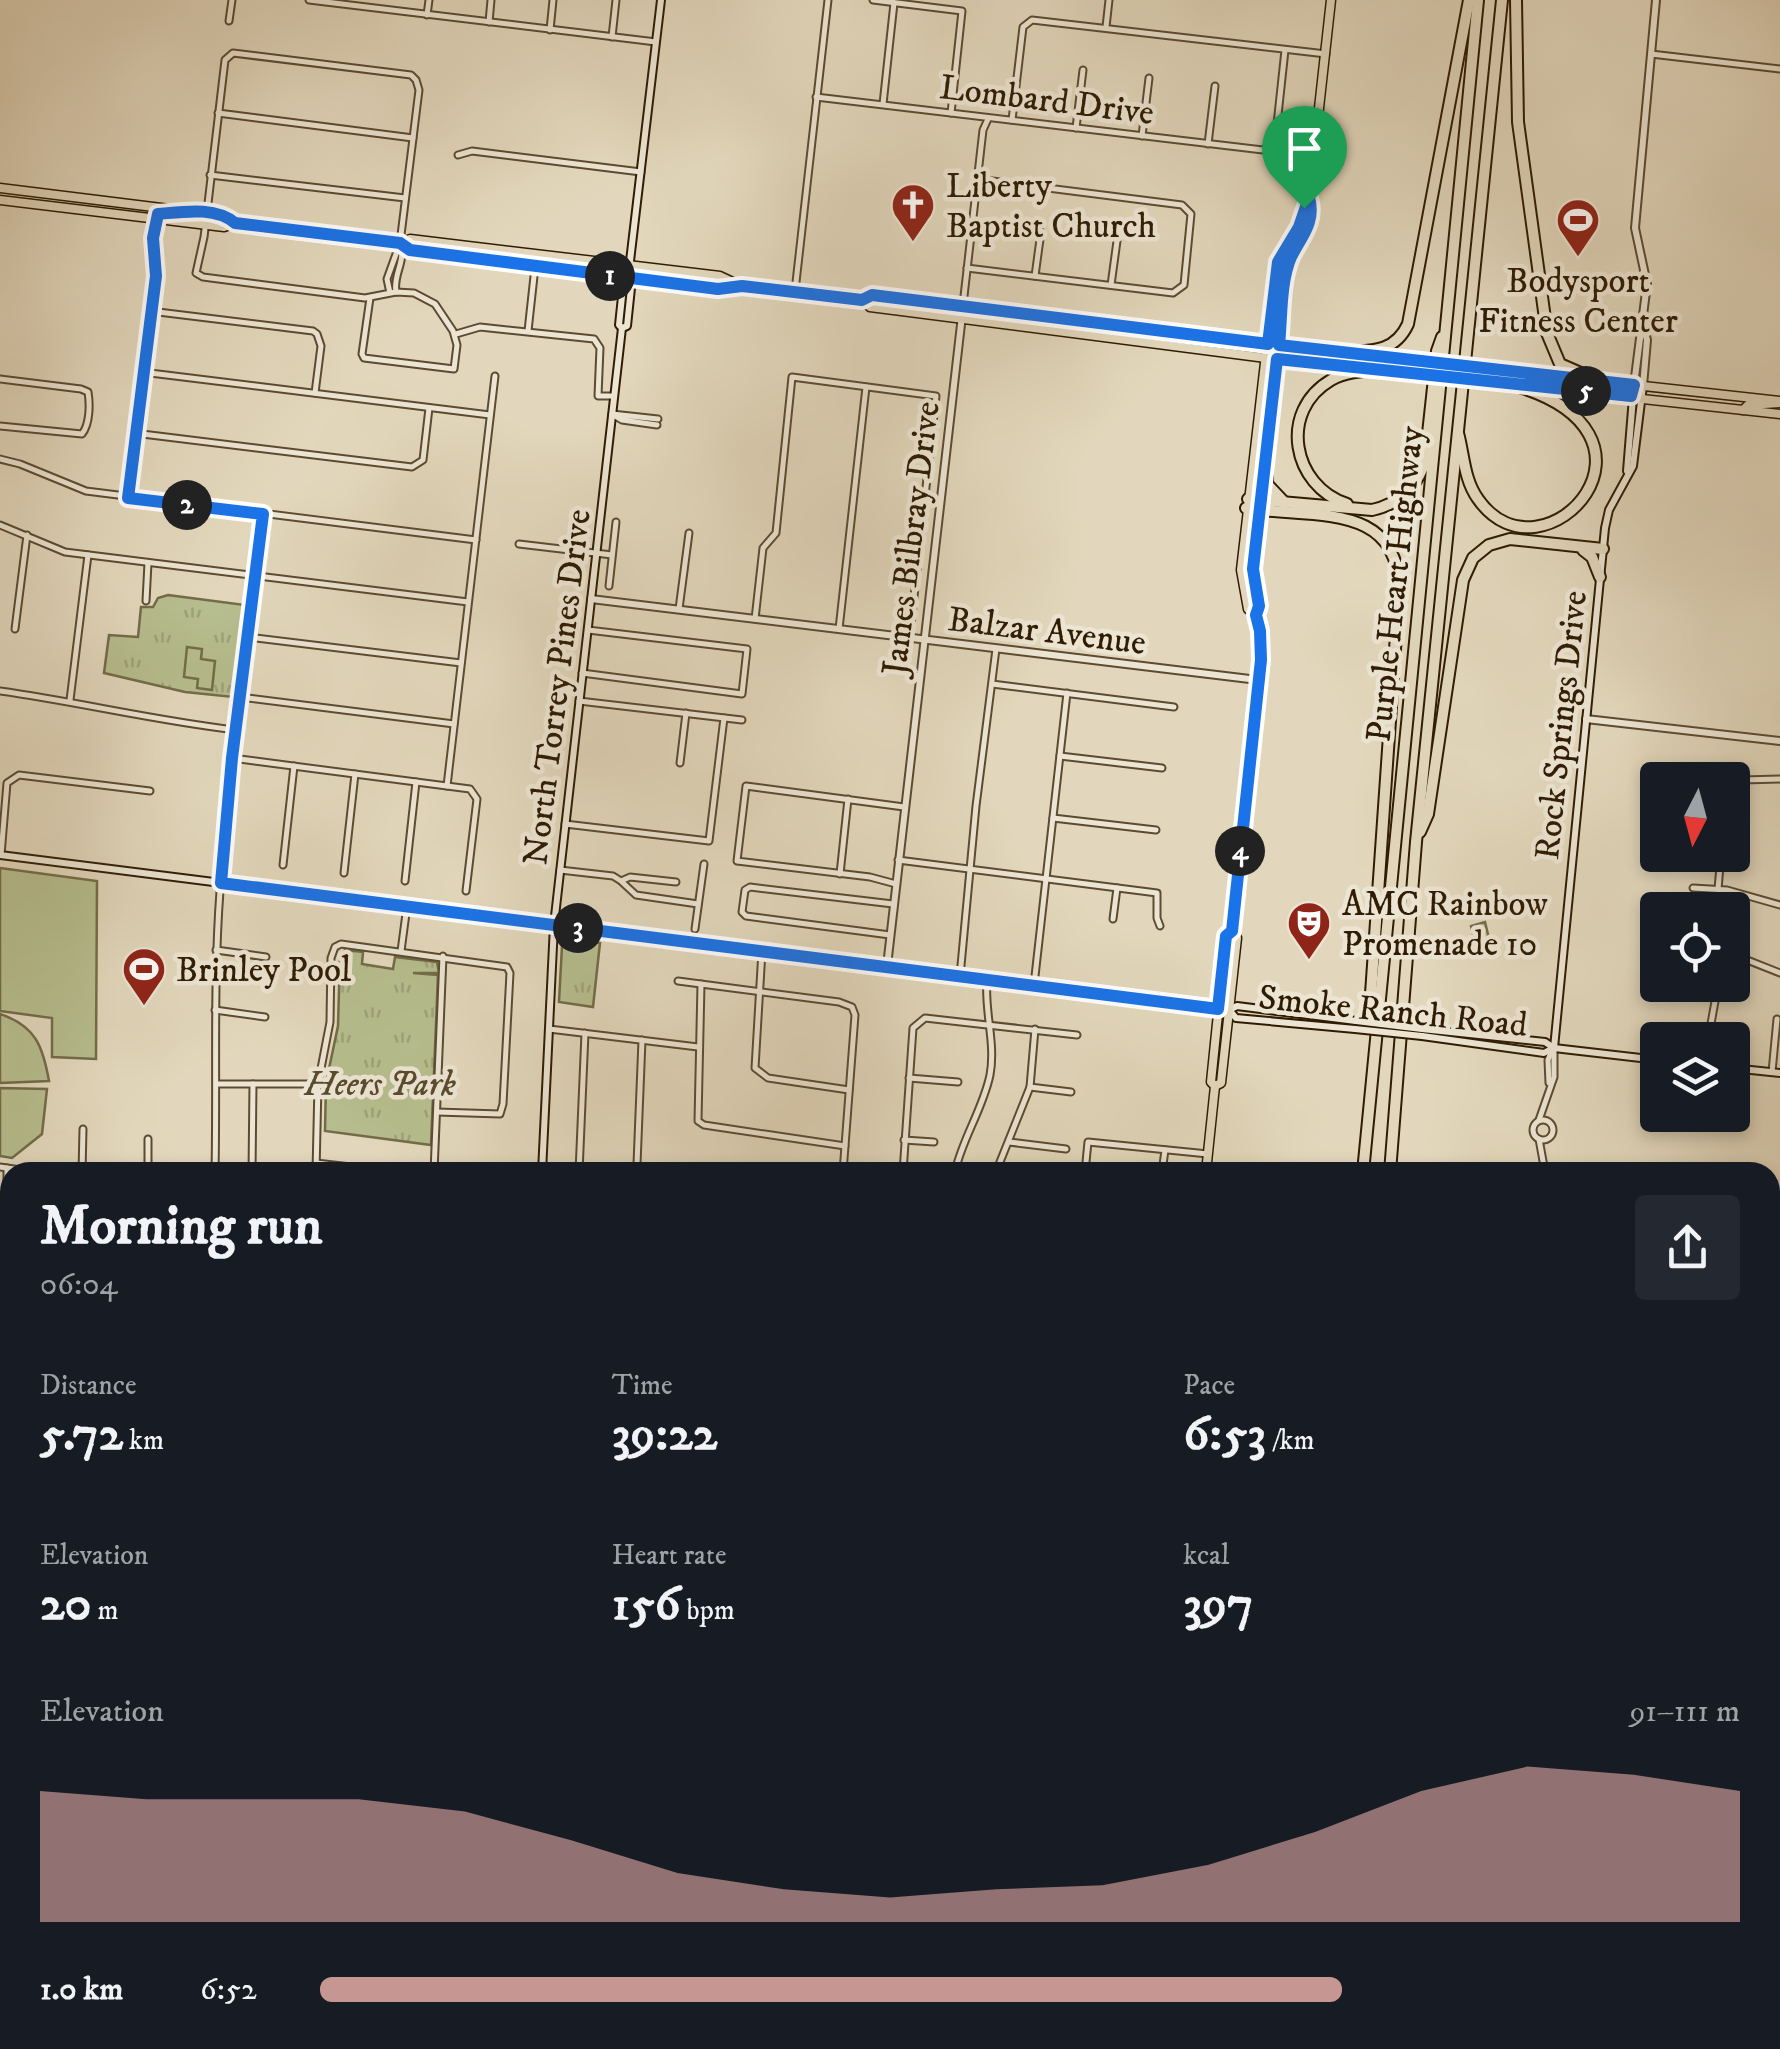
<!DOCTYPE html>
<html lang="en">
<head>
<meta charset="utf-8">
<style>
	:root { --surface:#171b24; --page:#242831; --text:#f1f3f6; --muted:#9ea1a6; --accent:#c59692 }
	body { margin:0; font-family:"IM FELL DW Pica",serif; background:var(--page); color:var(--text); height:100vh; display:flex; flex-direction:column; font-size:38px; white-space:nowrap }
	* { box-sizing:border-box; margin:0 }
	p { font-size:32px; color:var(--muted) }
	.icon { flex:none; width:55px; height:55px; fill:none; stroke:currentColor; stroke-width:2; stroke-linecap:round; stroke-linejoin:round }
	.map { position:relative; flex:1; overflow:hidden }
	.panel { position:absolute; left:0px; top:1162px; width:1780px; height:888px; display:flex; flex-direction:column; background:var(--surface); border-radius:30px 30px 0 0; box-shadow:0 5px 15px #0003 }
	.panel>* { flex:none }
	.needle { width:65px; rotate:186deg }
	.tools { position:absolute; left:1640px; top:762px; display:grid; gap:20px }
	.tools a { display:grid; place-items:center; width:110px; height:110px; border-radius:10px; background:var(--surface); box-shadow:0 5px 15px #0003; font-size:50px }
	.pin { position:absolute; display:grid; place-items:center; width:85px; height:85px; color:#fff; margin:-102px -42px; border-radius:50% 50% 50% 0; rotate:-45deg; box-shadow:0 0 10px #0007 }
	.pin .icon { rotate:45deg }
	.km { position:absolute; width:50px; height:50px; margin:-25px; border-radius:50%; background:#222; color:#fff; font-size:28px; line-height:50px; text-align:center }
	.round { display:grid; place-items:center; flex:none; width:105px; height:105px; border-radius:10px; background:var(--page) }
	.headline { display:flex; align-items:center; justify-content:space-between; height:170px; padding:0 40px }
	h1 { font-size:55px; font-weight:800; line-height:75px }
	.stats { display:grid; grid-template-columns:repeat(3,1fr); gap:15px; height:170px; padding:10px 40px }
	.stats div { display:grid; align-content:center }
	.stats b { font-size:50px; font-weight:800 }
	.stats small { font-size:28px; font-weight:400 }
	.stats p { font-size:28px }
	.chart { height:280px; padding:20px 40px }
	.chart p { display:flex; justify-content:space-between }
	.chart svg { width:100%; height:180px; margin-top:10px; fill:var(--accent); opacity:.7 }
	ul { padding:0 40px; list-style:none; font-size:32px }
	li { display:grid; grid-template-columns:160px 120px 1fr; align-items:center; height:75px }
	li i { height:25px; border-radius:12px; background:var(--accent) }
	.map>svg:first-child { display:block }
</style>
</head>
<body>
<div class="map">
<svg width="1780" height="2049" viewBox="0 0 1780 2049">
	<defs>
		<pattern id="grass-tufts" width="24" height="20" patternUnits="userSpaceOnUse" patternTransform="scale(2.5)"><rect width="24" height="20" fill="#b6bd8e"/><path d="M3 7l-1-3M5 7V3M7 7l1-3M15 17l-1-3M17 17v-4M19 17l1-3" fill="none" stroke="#9da279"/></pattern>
	</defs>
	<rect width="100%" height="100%" fill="#e2d7bc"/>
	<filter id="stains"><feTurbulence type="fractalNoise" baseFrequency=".002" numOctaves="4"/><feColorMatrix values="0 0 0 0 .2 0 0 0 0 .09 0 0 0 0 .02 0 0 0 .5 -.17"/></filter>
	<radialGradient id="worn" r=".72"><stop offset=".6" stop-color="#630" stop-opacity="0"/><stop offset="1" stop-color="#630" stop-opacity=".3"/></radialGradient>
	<g fill="url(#grass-tufts)" stroke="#726c48" stroke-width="2.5">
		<path d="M168,595L245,605L233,697L185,692L104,673L109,635L138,637L141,607H153L158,598Z"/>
		<path d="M572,940L600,943L593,1007L559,1002L562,946L563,942Z"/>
		<path d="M345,950L363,952L362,964L393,969L395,957L437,962L439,973H413L438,975L431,1145L325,1131L326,1083L338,1026L340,956Z"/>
		<path d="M1770,1309L1780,1310L1778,1428L1770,1423Z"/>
	</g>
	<g fill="#b6bd8e" stroke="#726c48" stroke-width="2.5">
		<path d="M187,647L202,649L201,659L215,661L212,690L197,688L198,679L184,677Z"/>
		<path d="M0,868L97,881L96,1059L52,1057V1018L0,1011Z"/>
		<path d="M1485,922L1492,951L1478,954L1471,926Z"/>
		<path d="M0,1014C36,1026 43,1047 49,1081L0,1083Z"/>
		<path d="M0,1088L47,1089L42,1134L12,1158L0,1156Z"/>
	</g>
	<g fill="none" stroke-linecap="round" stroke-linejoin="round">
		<g stroke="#5c4b31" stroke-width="9">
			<g id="minor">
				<path d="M309,0L656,42"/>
				<path d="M873,0L962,11L951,113"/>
				<path d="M427,15L429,0"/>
				<path d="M229,21L232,0"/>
				<path d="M489,22L491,0"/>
				<path d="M1106,27L1109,0"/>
				<path d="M550,30L553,0"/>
				<path d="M612,37L616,0"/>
				<path d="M1651,54L1780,69"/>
				<path d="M816,97L1263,150L1275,143L1285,50"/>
				<path d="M883,104L894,3"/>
				<path d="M218,113L413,138"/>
				<path d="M1012,120L1023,27L1032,20L1326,54"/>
				<path d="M1076,128L1083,70"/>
				<path d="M1142,136L1149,78"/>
				<path d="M1208,144L1215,86"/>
				<path d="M458,155L472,151L641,172"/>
				<path d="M210,175L405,198"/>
				<path d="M967,268L1173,293L1184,285L1191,214L1182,205L977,179"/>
				<path d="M1035,276L1041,232"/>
				<path d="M1111,285L1117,241"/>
				<path d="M795,291L828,0"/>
				<path d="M396,292C393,275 405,263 401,246"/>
				<path d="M370,298L362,354L364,358L454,369L457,345L453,331L435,304L414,293L396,292L365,298L203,277L196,273L204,237L225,60L233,53L411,75L416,80L419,90L400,243L387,279L390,293"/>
				<path d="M963,305L983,130L988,119"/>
				<path d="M150,311L313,331L317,334L321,346L315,393"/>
				<path d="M528,331L535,267"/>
				<path d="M456,334L480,327L594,339L600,348L598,396H614"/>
				<path d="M142,372L490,415"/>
				<path d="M0,379L81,389L88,392C90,404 90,424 82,434L0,426"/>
				<path d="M657,425L622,420L612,414L658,419"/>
				<path d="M134,433L412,467L423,460L429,408"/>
				<path d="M0,459L20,464L86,491L476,540"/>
				<path d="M128,497L156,276L153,239L155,219"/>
				<path d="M0,525L65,552L468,602"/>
				<path d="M519,544L612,555"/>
				<path d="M609,586L616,522"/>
				<path d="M146,601L148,563"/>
				<path d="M679,609L689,533"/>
				<path d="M755,619L763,548L776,533L792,377L936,396L911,624"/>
				<path d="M15,629L27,535"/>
				<path d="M839,629L866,387"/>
				<path d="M248,637L461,663"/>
				<path d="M582,673L742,694L747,649L588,630"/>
				<path d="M992,684L1174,707"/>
				<path d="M0,691C79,702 157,721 236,730"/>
				<path d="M240,697L454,724"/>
				<path d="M70,700L88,555"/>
				<path d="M579,701L742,720"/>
				<path d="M1060,756L1162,768"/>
				<path d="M232,758L470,789L477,799L466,891"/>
				<path d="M680,763L686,713"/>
				<path d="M447,786L495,376"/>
				<path d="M1732,799L1742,780L1780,779"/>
				<path d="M1053,818L1156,830"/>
				<path d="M565,824L709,841L724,718"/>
				<path d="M1,855L7,783L19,775L150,791"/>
				<path d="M898,860L1157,893V918L1160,926"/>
				<path d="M283,865L294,766"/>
				<path d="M560,870L613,876L621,881L630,877L676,882"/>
				<path d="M344,873L355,774"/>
				<path d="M840,874L848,799"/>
				<path d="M405,881L416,782"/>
				<path d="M622,882L636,895L698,904"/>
				<path d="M896,884L870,877L737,861L746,786L904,807"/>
				<path d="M1693,888L1727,890L1780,905"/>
				<path d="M1718,889L1721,855"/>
				<path d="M1113,919L1117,888"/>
				<path d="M695,929L704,864"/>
				<path d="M890,935L746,916L742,912L745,890L750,887L893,904"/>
				<path d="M216,950L266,957"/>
				<path d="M401,951L407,906"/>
				<path d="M762,951L755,1068L768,1078L849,1090"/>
				<path d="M1732,954L1780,973"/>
				<path d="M960,976L976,806L996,649"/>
				<path d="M678,981L839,1002L852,1007L855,1015L843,1172"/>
				<path d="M701,984L698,1121L704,1125L845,1146"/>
				<path d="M1034,985L1067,693"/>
				<path d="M215,1010L265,1017"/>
				<path d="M549,1029L698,1047"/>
				<path d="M642,1040L637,1164L643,1172"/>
				<path d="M1708,1040L1718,985"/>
				<path d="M1772,1072L1777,1019"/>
				<path d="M909,1078L958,1082"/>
				<path d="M1549,1083L1548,1060L1552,1050"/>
				<path d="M217,1084H318"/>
				<path d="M1030,1087L1071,1092"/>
				<path d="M1539,1120L1554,1077V1048"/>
				<circle cx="1543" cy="1130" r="10"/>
				<path d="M1539,1139L1545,1172"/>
				<path d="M904,1140L934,1142"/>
				<path d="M1009,1142L1066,1149"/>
				<path d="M316,1163L395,1172"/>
				<path d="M0,1167L35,1172"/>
				<path d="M7,1168V1212"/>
				<path d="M82,1172L83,1129"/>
				<path d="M148,1172V1139"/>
				<path d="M215,1172C217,1079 213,985 220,891C230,765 251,640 263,514"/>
				<path d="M252,1172L253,1084"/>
				<path d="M316,1172L318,1084L330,1022L331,958L335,947L341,944L507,967L510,973L503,1104L500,1114L437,1112"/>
				<path d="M434,1172L443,956"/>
				<path d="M579,1172L585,1033"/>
				<path d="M903,1172L913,1028L925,1018L1077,1035"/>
				<path d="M955,1172C962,1139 983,1109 990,1075C996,1043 984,1011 987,979"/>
				<path d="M996,1172L1030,1087L1035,1029"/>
				<path d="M1085,1172L1088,1142L1208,1154"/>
				<path d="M1162,1172L1165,1150"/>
				<path d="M1770,1206L1780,1208"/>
				<path d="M0,1323L10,1325"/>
				<path d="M6,1324V1476"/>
				<path d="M0,1794L10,1796"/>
				<path d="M0,1923L10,1925"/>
				<path d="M4,1924L10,1892"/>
				<path d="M169,2049L171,2040"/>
				<path d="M232,2049L233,2040"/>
				<path d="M296,2049V2047"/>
				<path d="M358,2049L360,2040"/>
				<path d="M426,2049L428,2040"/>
				<path d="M605,2049V2040"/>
				<path d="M701,2049L702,2040"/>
				<path d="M804,2049L805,2040"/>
				<path d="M869,2049L870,2040"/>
				<path d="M1009,2049L1010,2040"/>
				<path d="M1072,2049L1073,2040"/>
			</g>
		</g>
		<g stroke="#5c4b31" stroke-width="10">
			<g id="tertiary">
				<path d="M1634,385L1647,284L1635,228L1656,0"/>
				<path d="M1643,386L1647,340L1644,328"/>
				<path d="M591,599L1258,680"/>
				<path d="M1586,719L1780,741"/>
				<path d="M887,966L963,307"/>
				<path d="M0,1476L10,1477"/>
				<path d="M1770,1725L1780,1723"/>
			</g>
		</g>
		<g stroke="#2f1c03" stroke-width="10">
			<g id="secondary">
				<path d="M622,328L619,325L623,287L628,278L661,0"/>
				<path d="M622,328L627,326L631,288L628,278"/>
				<path d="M1627,471L1634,385"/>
				<path d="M0,855L1218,1009L1229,1010L1237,1006L1356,1021"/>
				<path d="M1230,1011L1236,1018L1355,1029"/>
				<path d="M1422,1029L1545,1042L1554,1048L1658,1060"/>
				<path d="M1422,1036L1544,1053L1553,1048"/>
				<path d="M1554,1048L1605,528L1609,510L1633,466L1643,386"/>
				<path d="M1732,1068L1780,1073"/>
				<path d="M542,1172L554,925L622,328"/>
				<path d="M1770,1455L1780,1441"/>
				<path d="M1694,2040L1697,2049"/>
				<path d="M503,2049L504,2040"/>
			</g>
		</g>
		<g stroke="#2f1c03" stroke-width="11">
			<g id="primary">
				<path d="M0,188L226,216L235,223"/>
				<path d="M0,200L224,227L235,223L400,243L410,239L720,276L737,284"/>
				<path d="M400,243L410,251L718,289C765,282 815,294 862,300L870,307L1266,358L1422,374"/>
				<path d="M862,300L872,295L1423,362"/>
				<path d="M1489,369L1780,401"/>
				<path d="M1488,382L1780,414"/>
				<path d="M1743,410L1748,405L1780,403"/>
				<path d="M1265,452L1287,270L1308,227L1312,209L1309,198L1331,0"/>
				<path d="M1256,615L1259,605L1253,569L1263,476"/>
				<path d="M1215,1086L1221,1083L1237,938L1232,931L1261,660L1260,631L1256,615L1248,609L1241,570L1276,268L1280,254L1299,227L1309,198"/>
				<path d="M1206,1172L1215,1086L1211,1082L1226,936L1232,931"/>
				<path d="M1115,2049L1116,2040"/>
			</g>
		</g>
		<g stroke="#2f1c03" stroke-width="14">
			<g id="motorway">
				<path d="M1516,0L1518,122L1547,333L1560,364L1599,381"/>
				<path d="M1349,352C1376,351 1396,350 1408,324L1469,0"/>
				<path d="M1458,433C1464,455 1464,480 1478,499C1543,592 1692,430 1505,383"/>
				<path d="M1266,450L1267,484L1284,502"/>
				<path d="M1248,499L1372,510C1399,504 1417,487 1425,461L1437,351L1442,337"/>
				<path d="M1347,504C1292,486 1278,411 1331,380C1345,372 1361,371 1377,370"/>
				<path d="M1246,508C1311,519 1400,500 1399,592L1370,1008L1372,1028"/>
				<path d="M1583,550L1592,557L1600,577"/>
				<path d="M1420,832L1428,814L1463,580L1473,558L1489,545L1510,539L1603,549"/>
				<path d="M1363,1172L1478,0"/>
				<path d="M1390,1172L1416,842L1502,0"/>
				<path d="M1417,2040V2049"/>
				<path d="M1441,2040V2049"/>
				<path d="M1455,2040L1457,2049"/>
				<path d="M1398,2049L1399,2040"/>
			</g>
		</g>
		<use href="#minor" stroke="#ece5d3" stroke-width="5"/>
		<use href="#tertiary" stroke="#ece5d3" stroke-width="6"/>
		<use href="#secondary" stroke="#ece5d3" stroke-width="6"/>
		<use href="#primary" stroke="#e2d7bc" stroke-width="8"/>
		<use href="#motorway" stroke="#e2d7bc" stroke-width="10"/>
		<g stroke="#2f1c03" stroke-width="10" stroke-linecap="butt">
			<g id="secondary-bridge">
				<path d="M1356,1021L1422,1029"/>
				<path d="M1355,1029L1422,1036"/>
			</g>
		</g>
		<g stroke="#2f1c03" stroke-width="11" stroke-linecap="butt">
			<g id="primary-bridge">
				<path d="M1423,362L1489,369"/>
				<path d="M1422,374L1488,382"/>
			</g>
		</g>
		<use href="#secondary-bridge" stroke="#ece5d3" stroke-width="6"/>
		<use href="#primary-bridge" stroke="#e2d7bc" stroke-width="8"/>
	</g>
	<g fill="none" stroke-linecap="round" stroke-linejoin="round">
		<g stroke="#fff" stroke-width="20">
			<path id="route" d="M1309,198C1316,222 1301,237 1291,257C1280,283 1282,317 1279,345L1634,385L1631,396L1277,359L1253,569L1259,606L1256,615L1260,631L1261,660L1232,931L1226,936L1218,1009L221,883L232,758L263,514L128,498L156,276L153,238L158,214C182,212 215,206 235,223L400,243L410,250L718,289L742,286L862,300L872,295L1268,344L1278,262L1299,227Z"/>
		</g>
		<use href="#route" stroke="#1a73e8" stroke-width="12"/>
	</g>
	<defs>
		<g id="church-pin" transform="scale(2.25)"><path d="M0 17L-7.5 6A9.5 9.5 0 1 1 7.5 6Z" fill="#8f2418" stroke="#ece5d3"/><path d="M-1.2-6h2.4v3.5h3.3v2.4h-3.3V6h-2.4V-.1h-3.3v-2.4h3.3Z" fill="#fff"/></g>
		<g id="stadium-pin" transform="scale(2.25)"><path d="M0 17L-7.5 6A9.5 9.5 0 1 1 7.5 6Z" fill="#8f2418" stroke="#ece5d3"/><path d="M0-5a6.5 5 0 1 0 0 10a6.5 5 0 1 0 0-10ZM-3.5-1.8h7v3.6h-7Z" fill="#fff"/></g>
		<g id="theatre-pin" transform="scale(2.25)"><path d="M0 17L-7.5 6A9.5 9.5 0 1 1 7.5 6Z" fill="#8f2418" stroke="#ece5d3"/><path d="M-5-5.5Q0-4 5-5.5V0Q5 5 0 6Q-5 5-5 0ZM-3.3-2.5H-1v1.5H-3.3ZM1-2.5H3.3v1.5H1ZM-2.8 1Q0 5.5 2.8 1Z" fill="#fff"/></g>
	</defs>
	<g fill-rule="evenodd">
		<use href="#church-pin" x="913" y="205"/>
		<use href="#stadium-pin" x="1578" y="220"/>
		<use href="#theatre-pin" x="1309" y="923"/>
		<use href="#stadium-pin" x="144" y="969"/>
	</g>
	<g text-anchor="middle" stroke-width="9" stroke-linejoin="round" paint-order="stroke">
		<g font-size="35" fill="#2f1c03" stroke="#ece5d3">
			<text transform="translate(1047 99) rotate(7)" y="12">Lombard Drive</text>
			<text transform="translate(910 538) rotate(-83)" y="12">James Bilbray Drive</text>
			<text transform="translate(1394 584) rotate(-84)" y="12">Purple Heart Highway</text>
			<text transform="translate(1047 630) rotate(7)" y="12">Balzar Avenue</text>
			<text transform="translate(556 687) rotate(-83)" y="12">North Torrey Pines Drive</text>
			<text transform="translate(1560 725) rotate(-84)" y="12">Rock Springs Drive</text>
			<text transform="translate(1393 1010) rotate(6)" y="12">Smoke Ranch Road</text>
		</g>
		<g font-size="35" fill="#2f1c03" stroke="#ece5d3" text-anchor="start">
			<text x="946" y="197">Liberty<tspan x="946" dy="40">Baptist Church</tspan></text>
			<text x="1578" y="292" text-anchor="middle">Bodysport<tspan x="1578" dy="40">Fitness Center</tspan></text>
			<text x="1342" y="915">AMC Rainbow<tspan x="1342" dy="40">Promenade 10</tspan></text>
			<text x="176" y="981">Brinley Pool</text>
		</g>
		<g font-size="35" font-style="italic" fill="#584c2d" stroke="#ece5d3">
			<text x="380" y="1095">Heers Park</text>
		</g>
	</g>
	<rect width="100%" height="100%" filter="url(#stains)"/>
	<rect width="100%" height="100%" fill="url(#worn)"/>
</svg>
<div class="tools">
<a><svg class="needle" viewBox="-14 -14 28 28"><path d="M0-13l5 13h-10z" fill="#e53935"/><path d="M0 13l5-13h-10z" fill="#9ea1a6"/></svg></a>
<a><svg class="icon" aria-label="locate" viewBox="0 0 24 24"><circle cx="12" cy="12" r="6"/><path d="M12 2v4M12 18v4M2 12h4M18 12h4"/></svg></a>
<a><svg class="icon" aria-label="layers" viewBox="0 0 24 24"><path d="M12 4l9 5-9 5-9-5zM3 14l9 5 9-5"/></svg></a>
</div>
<div class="pin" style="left:1304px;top:208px;background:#1e9e55"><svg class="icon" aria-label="arrive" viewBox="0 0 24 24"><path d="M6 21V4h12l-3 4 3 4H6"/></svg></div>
<b class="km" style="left:610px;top:276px">1</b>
<b class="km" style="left:187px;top:505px">2</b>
<b class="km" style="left:578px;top:928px">3</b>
<b class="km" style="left:1240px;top:851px">4</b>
<b class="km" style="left:1586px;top:391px">5</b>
<section class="panel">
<div class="headline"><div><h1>Morning run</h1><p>06:04</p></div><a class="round"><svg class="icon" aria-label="share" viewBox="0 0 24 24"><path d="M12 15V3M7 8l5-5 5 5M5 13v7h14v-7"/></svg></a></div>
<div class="stats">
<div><p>Distance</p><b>5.72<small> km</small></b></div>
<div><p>Time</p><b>39:22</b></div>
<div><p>Pace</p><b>6:53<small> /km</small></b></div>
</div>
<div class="stats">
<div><p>Elevation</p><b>20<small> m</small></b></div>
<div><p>Heart rate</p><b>156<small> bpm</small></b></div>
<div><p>kcal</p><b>397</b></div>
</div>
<div class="chart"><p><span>Elevation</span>91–111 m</p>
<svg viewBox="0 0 160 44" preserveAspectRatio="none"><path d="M0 44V12L10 14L20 14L30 14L40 17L50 24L60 32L70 36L80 38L90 36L100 35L110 30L120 22L130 12L140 6L150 8L160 12V44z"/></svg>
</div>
<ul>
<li><b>1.0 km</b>6:52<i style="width:72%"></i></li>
</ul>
</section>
</div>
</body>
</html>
